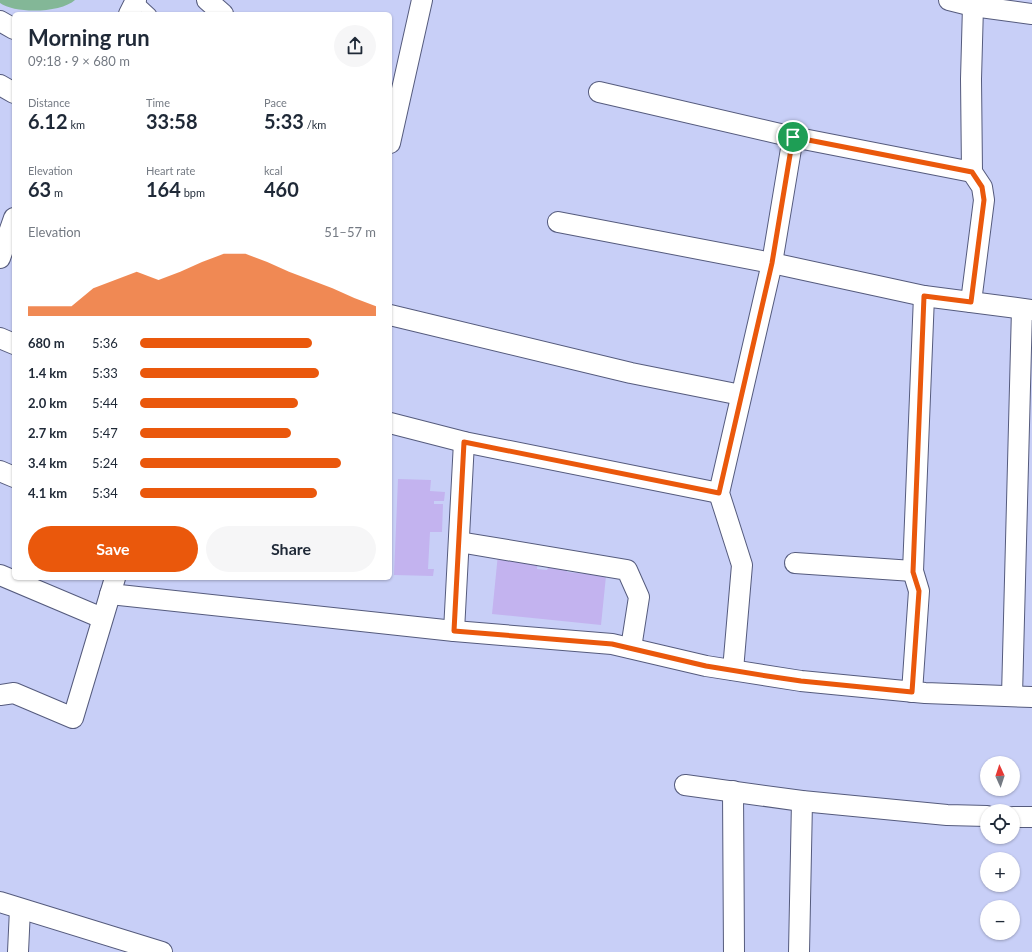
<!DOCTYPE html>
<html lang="en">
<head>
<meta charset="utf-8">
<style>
	:root { --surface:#fff; --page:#f6f6f7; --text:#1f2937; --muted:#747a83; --accent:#ea580c }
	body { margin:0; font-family:Lato,sans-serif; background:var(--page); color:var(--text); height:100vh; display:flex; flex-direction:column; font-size:15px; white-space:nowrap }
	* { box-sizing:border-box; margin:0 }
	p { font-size:13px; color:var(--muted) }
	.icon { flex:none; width:22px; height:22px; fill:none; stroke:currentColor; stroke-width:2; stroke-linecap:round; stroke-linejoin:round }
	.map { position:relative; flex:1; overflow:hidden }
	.side { position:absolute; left:12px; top:12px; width:380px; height:568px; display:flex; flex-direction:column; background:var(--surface); border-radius:6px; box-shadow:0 1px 3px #0004 }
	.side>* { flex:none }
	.needle { width:26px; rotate:357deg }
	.controls { position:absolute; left:980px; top:756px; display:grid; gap:8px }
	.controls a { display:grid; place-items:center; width:40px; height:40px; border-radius:50%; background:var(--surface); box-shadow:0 1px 3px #0004; font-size:20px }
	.pin { position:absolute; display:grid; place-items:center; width:34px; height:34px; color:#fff; margin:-17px; border:2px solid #fff; border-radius:50%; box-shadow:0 1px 4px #0007 }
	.round { display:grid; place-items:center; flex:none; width:42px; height:42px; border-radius:21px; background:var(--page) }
	.headline { display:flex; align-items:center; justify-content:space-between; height:68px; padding:0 16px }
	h1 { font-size:22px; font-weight:700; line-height:30px }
	.stats { display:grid; grid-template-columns:repeat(3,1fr); gap:6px; height:68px; padding:4px 16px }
	.stats div { display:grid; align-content:center }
	.stats b { font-size:20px; font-weight:700 }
	.stats small { font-size:11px; font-weight:400 }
	.stats p { font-size:11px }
	.chart { height:112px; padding:8px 16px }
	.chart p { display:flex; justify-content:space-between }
	.chart svg { width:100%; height:72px; margin-top:4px; fill:var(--accent); opacity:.7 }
	.button { display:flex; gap:8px; margin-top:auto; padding:8px 16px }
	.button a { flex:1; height:46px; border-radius:24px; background:var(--accent); color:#fff; font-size:16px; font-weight:700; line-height:46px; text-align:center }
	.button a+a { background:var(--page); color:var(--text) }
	ul { padding:0 16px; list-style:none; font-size:13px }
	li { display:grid; grid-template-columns:64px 48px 1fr; align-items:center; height:30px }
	li i { height:10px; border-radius:5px; background:var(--accent) }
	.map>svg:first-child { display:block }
</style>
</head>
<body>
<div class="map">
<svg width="1032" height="952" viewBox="0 0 1032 952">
	<rect width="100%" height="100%" fill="#c8cff7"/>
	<path fill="#83b797" d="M0,0H75C61,13 15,14 0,3Z"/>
	<g fill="#c3b3ef">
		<path d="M398,479L431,480L430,491L445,492L444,501H434V504H443L442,532H430L428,569H434L433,576L394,575Z"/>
		<path d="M498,554L538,558L537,569L547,570L549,566L566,568L567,572L606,576L601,625L492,614Z"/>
	</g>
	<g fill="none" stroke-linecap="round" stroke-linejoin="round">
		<g stroke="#555b7d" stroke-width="12">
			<path id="lane" d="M136,0L151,14"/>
		</g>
		<g stroke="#555b7d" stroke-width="22">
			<g id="street">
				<path d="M207,0L223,14"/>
				<path d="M949,0L973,6L1032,14"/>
				<path d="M129,14L136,0"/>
				<path d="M0,21L14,29"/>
				<path d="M0,85L14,93"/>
				<path d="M599,92L793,137L972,172"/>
				<path d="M390,143L422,0"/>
				<path d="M558,222L772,263L924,296L1032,310"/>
				<path d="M0,258L14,218"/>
				<path d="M971,302L984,200L982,187L972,172L971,79L973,6"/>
				<path d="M390,315L631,373L741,395"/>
				<path d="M0,338L14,344"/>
				<path d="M390,423L464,442L719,493"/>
				<path d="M0,471L14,477"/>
				<path d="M459,542L627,570L639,597L631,648"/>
				<path d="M795,563L913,571"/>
				<path d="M0,575L102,618"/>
				<path d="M110,594L454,631L612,644L706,666L801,681L925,693L1032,697"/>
				<path d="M454,631L464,442"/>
				<path d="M733,670L742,565L719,493L772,263L793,137"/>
				<path d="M912,692L919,591L913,571L924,296"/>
				<path d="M0,695L14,693L73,718L115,578"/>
				<path d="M1012,696L1022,309"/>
				<path d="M685,785L802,801L947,815L987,816"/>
				<path d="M733,791L734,952"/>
				<path d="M1013,817H1032"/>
				<path d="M0,902L162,952"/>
				<path d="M18,952L20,909"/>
				<path d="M799,952L802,801"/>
			</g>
		</g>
		<use href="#lane" stroke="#fff" stroke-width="10"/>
		<use href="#street" stroke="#fff" stroke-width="20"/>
	</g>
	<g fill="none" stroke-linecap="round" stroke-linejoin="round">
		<g stroke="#fff" stroke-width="8">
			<path id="route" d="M793,137L972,172L982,187L984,200L971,302L924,296L913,572L919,591L912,692L801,681L767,676L706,666L612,644L454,631L464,442L719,493L772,263Z"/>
		</g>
		<use href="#route" stroke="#ea580c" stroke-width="5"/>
	</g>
</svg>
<div class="controls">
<a><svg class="needle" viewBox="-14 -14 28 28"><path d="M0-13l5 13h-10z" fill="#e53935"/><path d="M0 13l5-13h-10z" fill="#747a83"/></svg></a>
<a><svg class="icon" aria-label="locate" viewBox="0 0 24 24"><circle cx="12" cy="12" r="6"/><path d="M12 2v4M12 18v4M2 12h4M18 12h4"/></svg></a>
<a>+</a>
<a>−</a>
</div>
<div class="pin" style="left:793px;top:137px;background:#1e9e55"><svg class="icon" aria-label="arrive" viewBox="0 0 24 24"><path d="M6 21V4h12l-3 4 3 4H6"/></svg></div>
<section class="side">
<div class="headline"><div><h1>Morning run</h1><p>09:18 · 9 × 680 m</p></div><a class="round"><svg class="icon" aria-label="share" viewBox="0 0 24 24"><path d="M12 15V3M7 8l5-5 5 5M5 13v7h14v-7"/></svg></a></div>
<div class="stats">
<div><p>Distance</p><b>6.12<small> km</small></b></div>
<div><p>Time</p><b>33:58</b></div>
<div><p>Pace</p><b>5:33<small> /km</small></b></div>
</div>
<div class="stats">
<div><p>Elevation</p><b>63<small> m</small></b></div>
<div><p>Heart rate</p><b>164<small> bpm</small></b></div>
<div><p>kcal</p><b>460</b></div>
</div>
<div class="chart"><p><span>Elevation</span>51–57 m</p>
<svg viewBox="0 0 160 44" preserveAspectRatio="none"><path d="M0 44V38L10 38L20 38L30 27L40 22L50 17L60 22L70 17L80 11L90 6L100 6L110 11L120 17L130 22L140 27L150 33L160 38V44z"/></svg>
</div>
<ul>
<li><b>680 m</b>5:36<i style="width:73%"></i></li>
<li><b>1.4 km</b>5:33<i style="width:76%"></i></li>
<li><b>2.0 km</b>5:44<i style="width:67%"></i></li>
<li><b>2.7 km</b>5:47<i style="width:64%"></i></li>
<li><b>3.4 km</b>5:24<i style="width:85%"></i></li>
<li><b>4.1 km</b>5:34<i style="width:75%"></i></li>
</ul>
<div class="button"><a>Save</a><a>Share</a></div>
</section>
</div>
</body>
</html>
